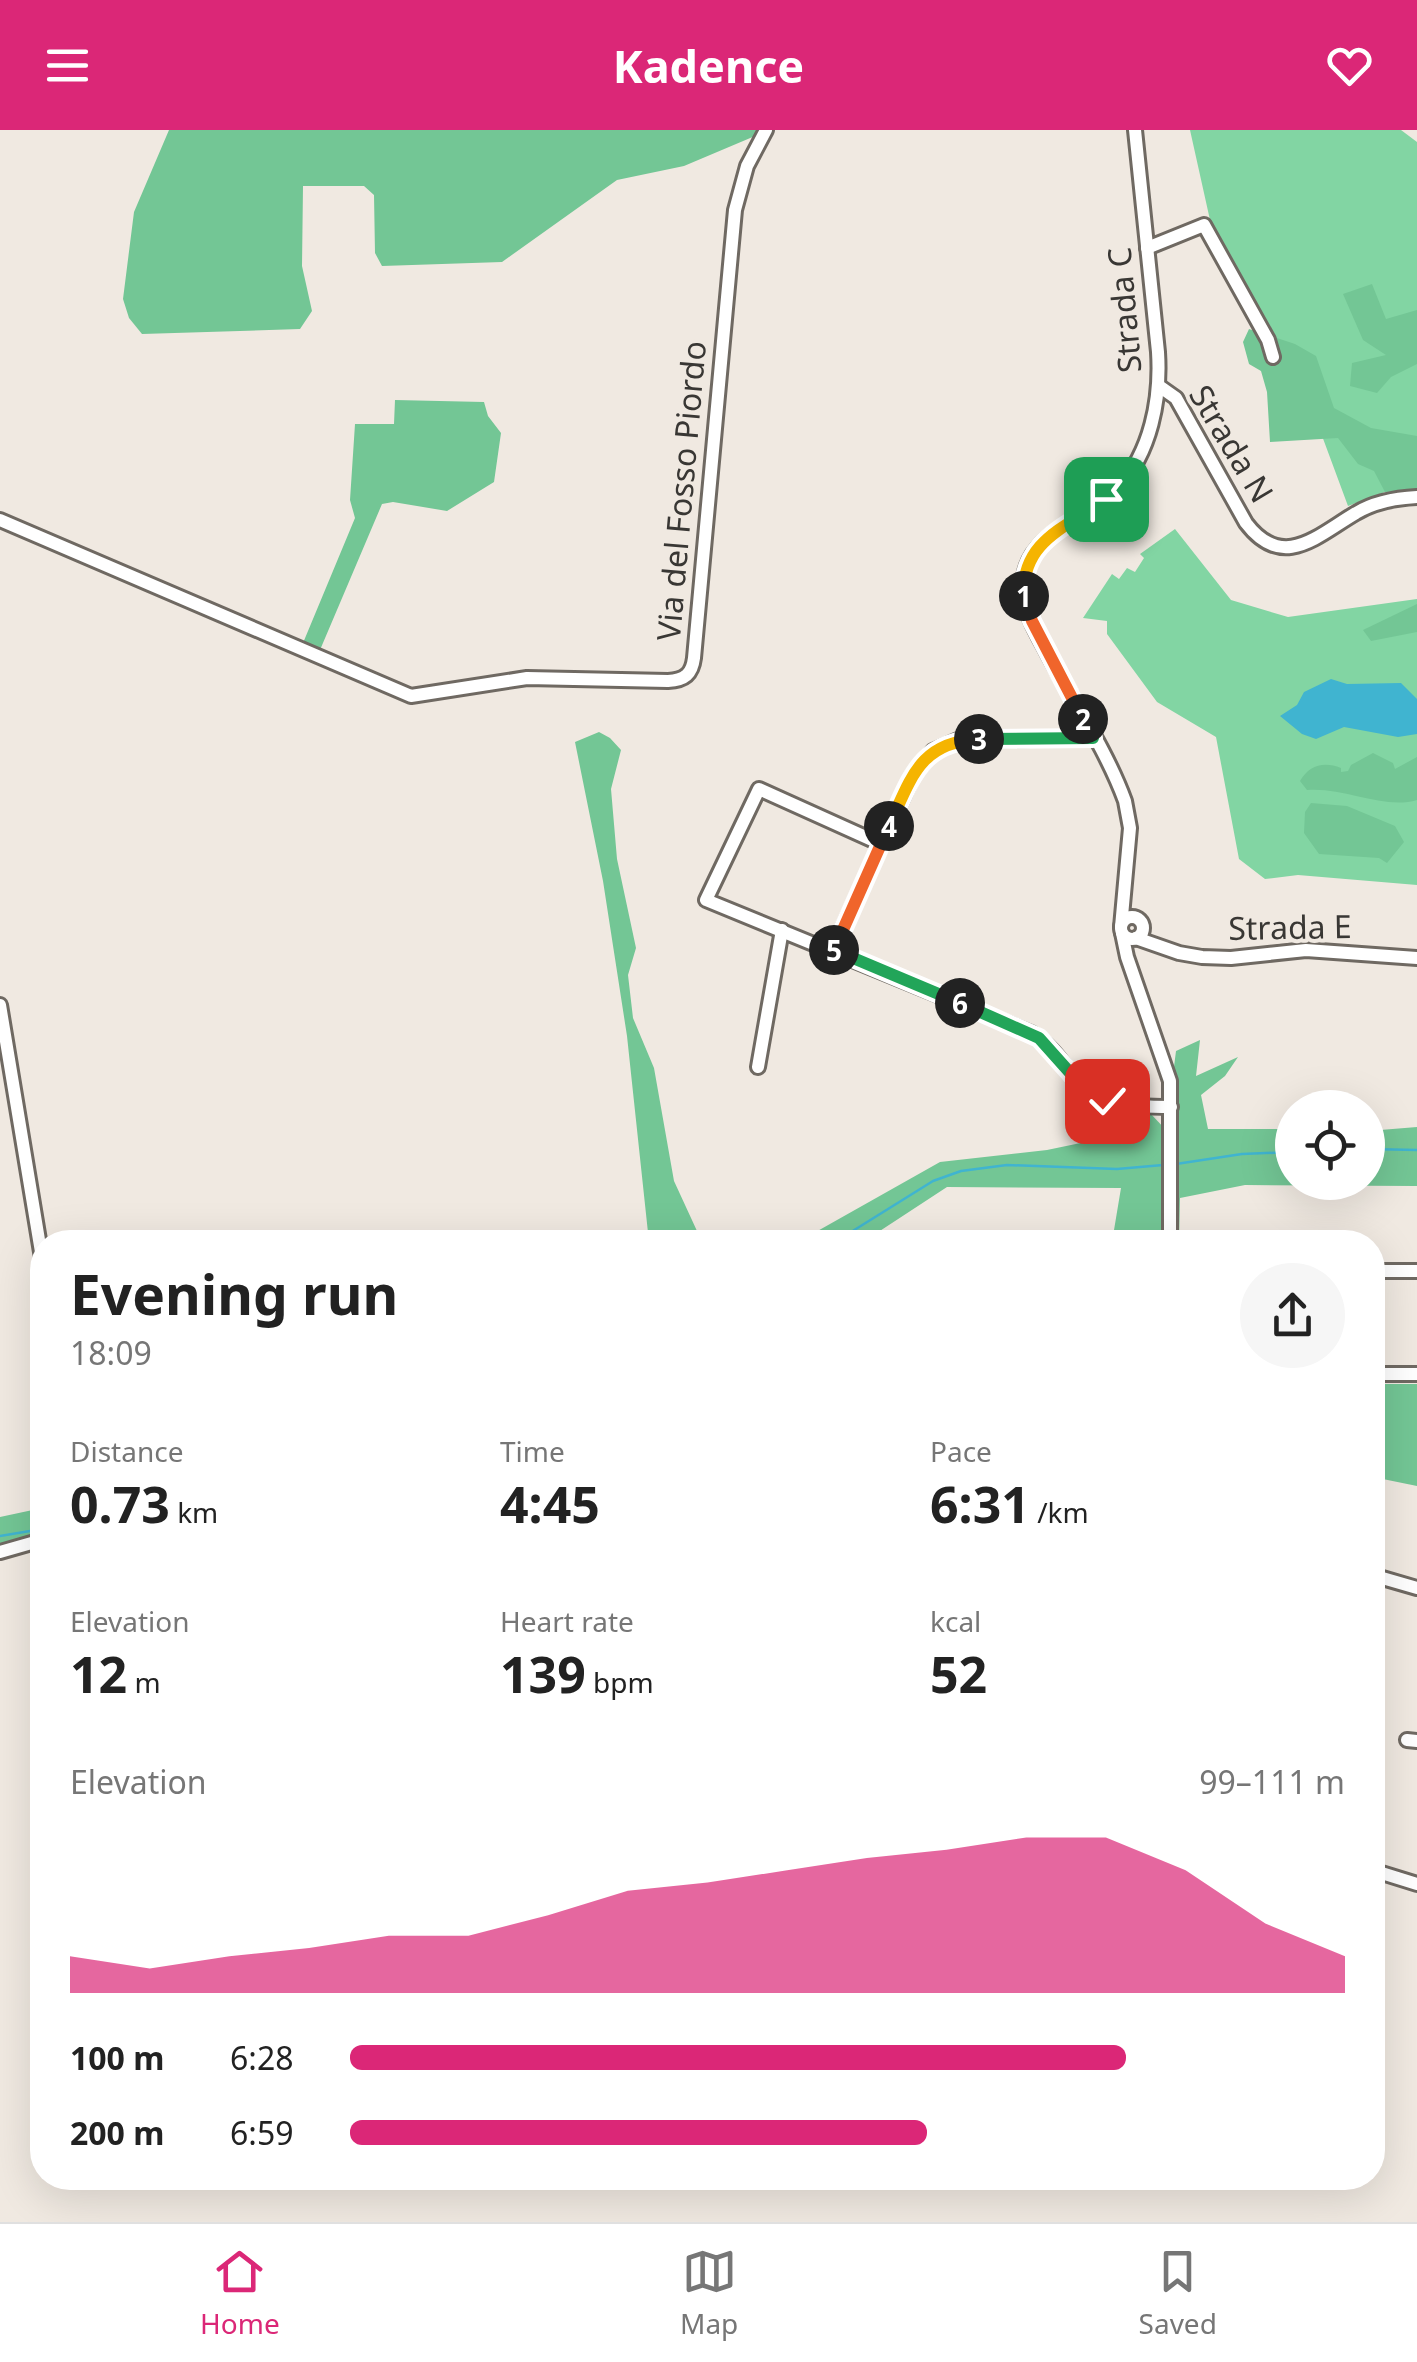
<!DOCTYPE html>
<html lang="en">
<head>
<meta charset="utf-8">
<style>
	:root { --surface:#fff; --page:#f6f6f6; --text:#222; --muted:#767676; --line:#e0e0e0; --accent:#db2777 }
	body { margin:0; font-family:"Noto Sans",sans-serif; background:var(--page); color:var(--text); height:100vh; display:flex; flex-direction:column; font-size:38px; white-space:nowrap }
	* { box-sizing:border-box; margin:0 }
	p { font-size:32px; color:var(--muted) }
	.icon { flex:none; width:55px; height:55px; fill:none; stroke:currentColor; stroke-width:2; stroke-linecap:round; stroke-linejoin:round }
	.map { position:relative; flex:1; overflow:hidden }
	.details { position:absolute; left:30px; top:1100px; width:1355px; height:960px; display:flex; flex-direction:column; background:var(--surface); border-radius:40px; box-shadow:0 10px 40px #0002 }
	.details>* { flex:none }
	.buttons { position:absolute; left:1275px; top:960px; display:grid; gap:20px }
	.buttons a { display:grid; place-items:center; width:110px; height:110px; border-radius:50%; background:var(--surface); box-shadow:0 10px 40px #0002; font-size:50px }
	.pin { position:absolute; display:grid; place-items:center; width:85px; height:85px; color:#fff; margin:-42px; border-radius:20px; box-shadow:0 5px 15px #0006 }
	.km { position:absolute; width:50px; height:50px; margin:-25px; border-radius:50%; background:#222; color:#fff; font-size:28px; line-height:50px; text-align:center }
	.round { display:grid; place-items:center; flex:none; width:105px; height:105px; border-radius:52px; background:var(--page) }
	.summary { display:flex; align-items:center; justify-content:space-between; height:170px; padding:0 40px }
	h1 { font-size:55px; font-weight:700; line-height:75px }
	.metrics { display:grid; grid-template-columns:repeat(3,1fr); gap:15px; height:170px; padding:10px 40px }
	.metrics div { display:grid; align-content:center }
	.metrics b { font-size:50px; font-weight:700 }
	.metrics small { font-size:28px; font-weight:400 }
	.metrics p { font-size:28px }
	.chart { height:280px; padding:20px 40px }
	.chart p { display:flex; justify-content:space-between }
	.chart svg { width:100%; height:180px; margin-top:10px; fill:var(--accent); opacity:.7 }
	ul { padding:0 40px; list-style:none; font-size:32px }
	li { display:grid; grid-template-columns:160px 120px 1fr; align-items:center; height:75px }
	li i { height:25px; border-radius:12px; background:var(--accent) }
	header { display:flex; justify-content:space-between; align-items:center; height:130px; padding:0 40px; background:var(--accent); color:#fff; font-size:45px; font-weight:700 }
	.tabs { display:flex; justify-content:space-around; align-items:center; height:140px; border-top:2px solid var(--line); background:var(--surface); font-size:28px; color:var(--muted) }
	.tabs a { display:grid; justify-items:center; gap:5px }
	.tabs .on { color:var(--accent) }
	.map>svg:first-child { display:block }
</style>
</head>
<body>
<header><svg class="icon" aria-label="menu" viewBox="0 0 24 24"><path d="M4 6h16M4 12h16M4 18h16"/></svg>Kadence<svg class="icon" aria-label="heart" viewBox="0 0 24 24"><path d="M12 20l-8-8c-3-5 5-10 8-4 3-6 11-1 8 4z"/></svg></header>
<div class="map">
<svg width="1417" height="2092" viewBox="0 0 1417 2092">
	<rect width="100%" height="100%" fill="#f0e9e1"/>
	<g fill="#82d5a3">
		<path d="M1190,0H1401L1417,12V360L1385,362L1348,376L1318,295L1210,90Z"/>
		<path d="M1175,399L1231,470L1288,487L1417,469V755L1298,745L1265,749L1239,729L1216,607L1157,572L1107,504V491L1083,488L1112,444L1119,449L1127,438L1135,442L1144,428L1140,424Z"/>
	</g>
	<g fill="#73c695">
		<path d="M169,0H759L755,6L684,36L617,50L502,132L382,136L375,123L374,65L364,56H303L302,136L312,181L300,199L142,204L129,188L123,169L134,82Z"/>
		<path d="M1372,154L1386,189L1417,180V234L1391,247L1377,263L1350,256L1352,233L1386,225L1363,210L1343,164Z"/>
		<path d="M1249,199L1295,214L1316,226L1334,278L1371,298L1417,306V360L1385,362L1374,341L1358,334L1338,308L1270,312L1267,262L1261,241L1249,234L1243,212Z"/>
		<path d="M395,270L484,272L488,286L501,303L494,352L447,381L393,372L382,374L320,520L303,513L355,388L350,370L355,294H394Z"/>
		<path d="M1417,474V502L1371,511L1363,500Z"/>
		<path d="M599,602L610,608L621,620L611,659L617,729L636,818L628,845L633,888L654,938L674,1051L697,1101L694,1112H649L627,906L603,751L575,612Z"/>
		<path d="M1373,623L1393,633L1395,639L1417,627V670C1384,680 1345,657 1307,660L1300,651C1309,635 1324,631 1341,638V642L1348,641L1351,635Z"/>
		<path d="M1311,673L1347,676L1395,696L1404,712L1387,733L1379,728L1319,724L1304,703L1305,682Z"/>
		<path d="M1200,910L1196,946L1238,927L1225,946L1201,965L1208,999H1292V1052H1368V1001L1417,997V1056L1245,1055L1180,1068L1179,1112H1112L1121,1058L947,1057L863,1112H798L940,1032L1047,1020L1095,1010L1107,980L1150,983L1166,1000L1176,921Z"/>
		<path d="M1373,1254H1417V1356L1373,1347Z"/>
		<path d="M42,1378V1404L0,1415V1387Z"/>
	</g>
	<path fill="#40b4d0" d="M1331,549L1347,554L1401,553L1417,569V604L1398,607L1344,597L1316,609L1302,604L1280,586L1297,575L1304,562Z"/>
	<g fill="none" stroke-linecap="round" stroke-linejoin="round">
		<g stroke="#40b4d0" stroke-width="2.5">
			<path d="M1368,1019L1417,1020"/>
			<path d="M1176,1034L1242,1024L1292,1022"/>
			<path d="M835,1112L933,1051L961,1041L1007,1035L1117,1039L1163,1035"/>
			<path d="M0,1406L42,1399"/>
		</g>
		<g stroke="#6f6962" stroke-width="18">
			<g id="minor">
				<path d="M1147,118L1204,95L1268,210L1273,227"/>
				<path d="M1159,256L1176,268L1246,393C1283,442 1318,405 1356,383C1374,372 1397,368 1417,367"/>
				<path d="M0,390L411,566L527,548L668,551C685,550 692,544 694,528L735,80L747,36L766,0"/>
				<path d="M881,714L759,659L706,770L1031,903C1048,913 1059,928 1070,943C1096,976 1132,977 1171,977"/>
				<circle cx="1132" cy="798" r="11"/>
				<path d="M1121,797L1130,698L1125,671C1106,619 1073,571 1047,522C1038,505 1026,486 1024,466C1016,403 1085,394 1118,358C1151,322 1161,269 1158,222L1135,0"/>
				<path d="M1122,803L1127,827L1170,951V1112"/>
				<path d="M1136,808L1179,823L1202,827L1231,828L1306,820L1417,828"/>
				<path d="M833,820L913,645L933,621L958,610L1093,608"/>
				<path d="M0,875L42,1128"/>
				<path d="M758,937L782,800"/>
				<path d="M1372,1141H1417"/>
				<path d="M1372,1244H1417"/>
				<path d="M0,1422L42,1410"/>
				<path d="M1372,1445L1417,1458"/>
				<path d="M1407,1610L1417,1611"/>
				<path d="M1372,1740L1417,1754"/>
			</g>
		</g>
		<use href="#minor" stroke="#fff" stroke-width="12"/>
	</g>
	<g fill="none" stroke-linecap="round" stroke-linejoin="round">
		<g stroke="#fff" stroke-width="20">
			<path id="split-1" d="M1024,466C1021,410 1068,397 1106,369"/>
		</g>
		<g stroke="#fff" stroke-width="20">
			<path id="split-2" d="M1024,466L1032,491L1083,589"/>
		</g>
		<g stroke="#fff" stroke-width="20">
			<path id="split-3" d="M979,609L1093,608L1083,589"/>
		</g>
		<g stroke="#fff" stroke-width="20">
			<path id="split-4" d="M889,696C911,649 919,612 979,609"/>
		</g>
		<g stroke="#fff" stroke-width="20">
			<path id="split-5" d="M834,820L889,696"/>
		</g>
		<g stroke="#fff" stroke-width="20">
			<path id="split-6" d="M834,820L960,873"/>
		</g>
		<g stroke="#fff" stroke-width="20">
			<path id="split-7" d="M960,873L1039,908L1072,945"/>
		</g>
		<g stroke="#fff" stroke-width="20">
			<path id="split-8" d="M1072,945L1088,962L1107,971"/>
		</g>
		<use href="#split-1" stroke="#f5b400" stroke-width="12"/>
		<use href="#split-2" stroke="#f0652b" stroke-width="12"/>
		<use href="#split-3" stroke="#22a559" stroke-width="12"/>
		<use href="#split-4" stroke="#f5b400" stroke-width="12"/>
		<use href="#split-5" stroke="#f0652b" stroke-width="12"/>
		<use href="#split-6" stroke="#22a559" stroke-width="12"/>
		<use href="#split-7" stroke="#22a559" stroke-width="12"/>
		<use href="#split-8" stroke="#f5b400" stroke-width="12"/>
	</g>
	<g text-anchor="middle" stroke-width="8" stroke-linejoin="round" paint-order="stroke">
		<g font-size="32" fill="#393734" stroke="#f0e9e1">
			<text transform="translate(1125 180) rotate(-95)" y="11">Strada C</text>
			<text transform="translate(1231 314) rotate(59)" y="11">Strada N</text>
			<text transform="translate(682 361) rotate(-85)" y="11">Via del Fosso Piordo</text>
			<text transform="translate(1290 798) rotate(-1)" y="11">Strada E</text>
		</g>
	</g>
</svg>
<div class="buttons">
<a><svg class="icon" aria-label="locate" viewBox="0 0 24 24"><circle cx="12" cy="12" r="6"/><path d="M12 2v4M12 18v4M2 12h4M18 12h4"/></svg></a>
</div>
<div class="pin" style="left:1106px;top:369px;background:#1e9e55"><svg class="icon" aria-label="arrive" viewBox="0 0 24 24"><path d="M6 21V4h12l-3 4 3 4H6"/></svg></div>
<div class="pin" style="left:1107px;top:971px;background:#d93025"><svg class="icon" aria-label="check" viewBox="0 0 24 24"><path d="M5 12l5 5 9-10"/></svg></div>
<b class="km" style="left:1024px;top:466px">1</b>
<b class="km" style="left:1083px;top:589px">2</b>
<b class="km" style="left:979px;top:609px">3</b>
<b class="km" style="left:889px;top:696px">4</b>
<b class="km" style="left:834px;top:820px">5</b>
<b class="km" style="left:960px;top:873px">6</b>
<section class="details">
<div class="summary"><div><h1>Evening run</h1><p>18:09</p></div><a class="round"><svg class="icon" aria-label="share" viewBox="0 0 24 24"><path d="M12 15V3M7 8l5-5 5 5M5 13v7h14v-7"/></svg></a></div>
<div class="metrics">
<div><p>Distance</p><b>0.73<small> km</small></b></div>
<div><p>Time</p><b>4:45</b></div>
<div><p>Pace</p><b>6:31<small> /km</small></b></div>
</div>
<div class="metrics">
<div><p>Elevation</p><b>12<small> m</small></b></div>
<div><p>Heart rate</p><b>139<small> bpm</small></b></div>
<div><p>kcal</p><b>52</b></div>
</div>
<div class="chart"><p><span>Elevation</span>99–111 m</p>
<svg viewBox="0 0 160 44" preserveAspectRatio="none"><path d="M0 44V35L10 38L20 35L30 33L40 30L50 30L60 25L70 19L80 17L90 14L100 11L110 9L120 6L130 6L140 14L150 27L160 35V44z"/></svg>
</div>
<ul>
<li><b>100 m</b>6:28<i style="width:78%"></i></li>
<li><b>200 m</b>6:59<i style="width:58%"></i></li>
</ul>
</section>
</div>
<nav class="tabs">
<a class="on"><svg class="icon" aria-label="home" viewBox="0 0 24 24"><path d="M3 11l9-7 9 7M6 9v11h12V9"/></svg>Home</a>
<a><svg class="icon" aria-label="map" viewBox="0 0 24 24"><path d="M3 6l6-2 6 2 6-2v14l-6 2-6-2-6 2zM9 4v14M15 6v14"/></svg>Map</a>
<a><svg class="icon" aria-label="saved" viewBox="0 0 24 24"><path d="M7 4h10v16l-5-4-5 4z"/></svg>Saved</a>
</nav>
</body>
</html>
